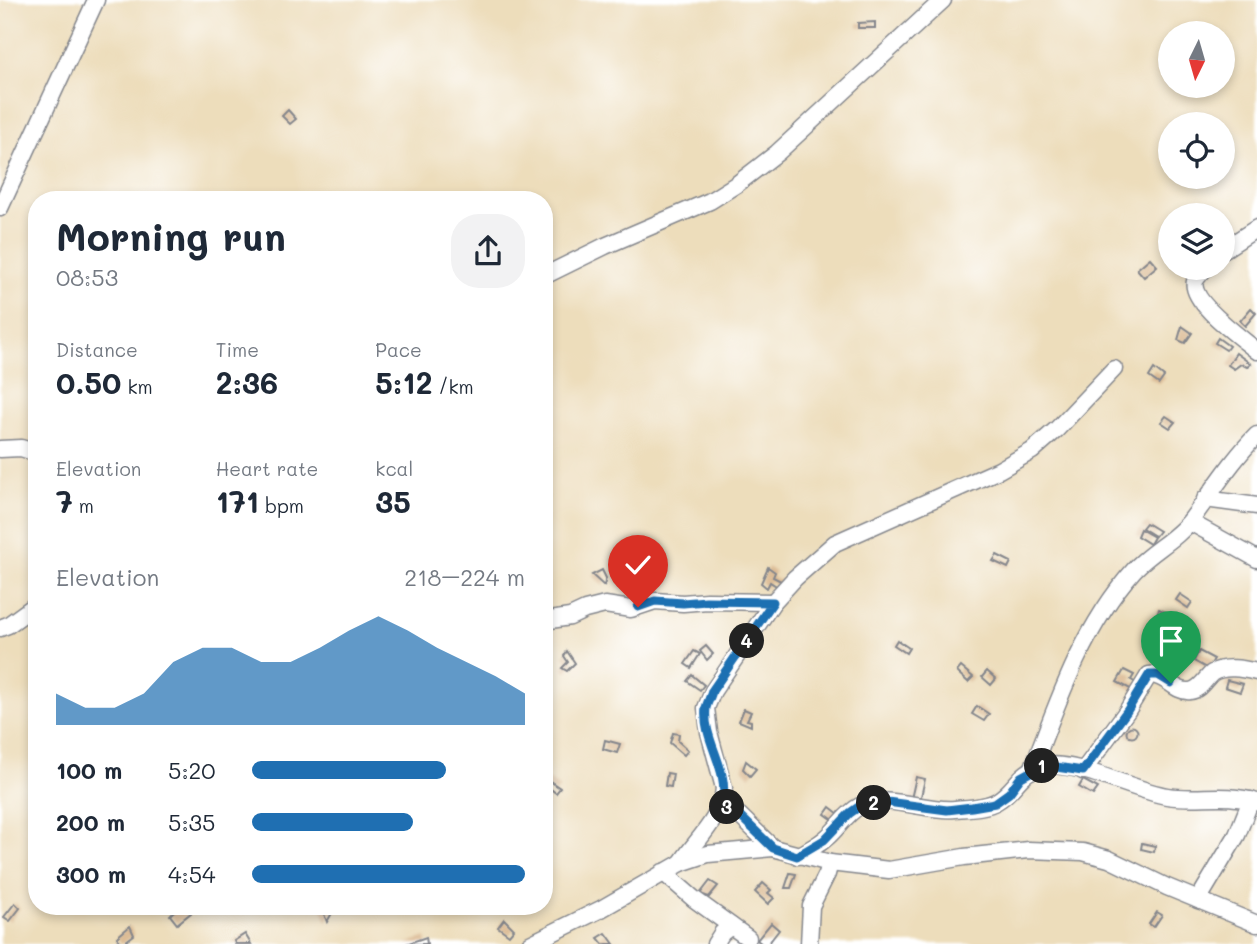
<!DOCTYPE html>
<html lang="en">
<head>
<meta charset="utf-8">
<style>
	:root { --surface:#fff; --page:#f2f2f3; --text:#1f2937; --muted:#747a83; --accent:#1f6fb2 }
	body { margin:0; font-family:Mali,sans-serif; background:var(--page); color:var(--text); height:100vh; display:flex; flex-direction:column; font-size:26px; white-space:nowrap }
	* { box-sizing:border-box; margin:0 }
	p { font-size:23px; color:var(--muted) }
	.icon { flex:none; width:38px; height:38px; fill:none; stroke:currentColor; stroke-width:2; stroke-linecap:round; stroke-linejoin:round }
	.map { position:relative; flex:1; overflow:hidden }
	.panel { position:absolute; left:28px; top:191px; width:525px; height:724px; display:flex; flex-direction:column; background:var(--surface); border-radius:28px; box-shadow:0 4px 10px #0003 }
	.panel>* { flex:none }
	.needle { width:46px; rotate:185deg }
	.tools { position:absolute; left:1158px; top:21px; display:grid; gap:14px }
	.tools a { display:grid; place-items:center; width:77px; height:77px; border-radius:50%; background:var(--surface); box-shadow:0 4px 10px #0003; font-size:35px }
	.pin { position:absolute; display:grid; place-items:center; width:60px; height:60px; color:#fff; margin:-72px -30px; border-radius:50% 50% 50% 0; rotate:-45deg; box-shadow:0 0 7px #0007 }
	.pin .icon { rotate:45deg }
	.km { position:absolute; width:35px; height:35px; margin:-18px; border-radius:50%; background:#222; color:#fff; font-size:19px; line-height:35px; text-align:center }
	.round { display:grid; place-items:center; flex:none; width:74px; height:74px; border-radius:28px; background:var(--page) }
	.overview { display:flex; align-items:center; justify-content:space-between; height:119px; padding:0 28px }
	h1 { font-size:38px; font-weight:700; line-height:52px }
	.stats { display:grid; grid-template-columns:repeat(3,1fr); gap:10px; height:119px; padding:7px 28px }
	.stats div { display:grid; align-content:center }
	.stats b { font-size:30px; font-weight:700 }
	.stats small { font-size:19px; font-weight:400 }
	.stats p { font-size:19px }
	.chart { height:196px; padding:14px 28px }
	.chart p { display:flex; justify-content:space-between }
	.chart svg { width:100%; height:126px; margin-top:7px; fill:var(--accent); opacity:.7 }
	ul { padding:0 28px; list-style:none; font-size:23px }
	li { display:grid; grid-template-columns:112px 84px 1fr; align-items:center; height:52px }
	li i { height:18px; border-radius:9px; background:var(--accent) }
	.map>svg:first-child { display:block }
</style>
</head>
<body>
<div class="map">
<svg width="1257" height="944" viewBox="0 0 1257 944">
	<rect width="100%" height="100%" fill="#fff"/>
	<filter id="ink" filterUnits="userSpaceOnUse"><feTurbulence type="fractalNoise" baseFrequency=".0143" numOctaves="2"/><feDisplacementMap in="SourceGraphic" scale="14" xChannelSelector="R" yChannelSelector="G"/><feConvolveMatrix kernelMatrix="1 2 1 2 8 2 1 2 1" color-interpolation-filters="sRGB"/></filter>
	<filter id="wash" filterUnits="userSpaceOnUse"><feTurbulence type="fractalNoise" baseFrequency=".00686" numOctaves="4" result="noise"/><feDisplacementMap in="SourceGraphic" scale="28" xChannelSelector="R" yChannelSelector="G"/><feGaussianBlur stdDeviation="1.57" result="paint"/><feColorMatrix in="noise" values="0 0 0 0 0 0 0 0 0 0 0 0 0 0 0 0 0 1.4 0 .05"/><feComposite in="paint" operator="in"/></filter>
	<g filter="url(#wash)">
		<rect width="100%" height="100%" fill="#edddbb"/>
		<g id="blocks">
			<g fill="#dcbc96">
				<path d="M875,22V28H858V23Z"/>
				<path d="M288,110L296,119L290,124L282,116Z"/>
				<path d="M1150,258L1157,266L1144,277L1137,269Z"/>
				<path d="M1251,308L1256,313L1245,326L1240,321Z"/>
				<path d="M1182,326L1192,333L1185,343L1178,340Z"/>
				<path d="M1218,338L1229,346L1226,350L1215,343Z"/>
				<path d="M1236,353L1251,364L1247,367L1241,364L1234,369L1228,365Z"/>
				<path d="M1154,369L1164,377L1159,384L1149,377Z"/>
				<path d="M1166,416L1175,422L1170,428L1161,422Z"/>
				<path d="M1146,523L1159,531L1155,536L1142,528Z"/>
				<path d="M1140,529L1154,537L1150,544L1137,536Z"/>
				<path d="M997,555L1011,562L1008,568L993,561Z"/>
				<path d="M768,567L775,572L773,577L781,581L778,587L770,582L767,588L761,583Z"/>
				<path d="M602,570L606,578L604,586L592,575Z"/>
				<path d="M1180,594L1192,602L1188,608L1176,600Z"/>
				<path d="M1159,609L1178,619L1173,627L1167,623L1169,619L1157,613Z"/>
				<path d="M897,640L909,648L906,653L894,645Z"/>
				<path d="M706,646L713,654L707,660L700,651Z"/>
				<path d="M567,651L575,663L567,671L562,668L568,662L564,656Z"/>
				<path d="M694,651L700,654L691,668L685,664Z"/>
				<path d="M1199,651L1214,659L1208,669L1194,661Z"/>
				<path d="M961,667L973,677L968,682L957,672Z"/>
				<path d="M1124,670L1134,675L1131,680L1140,685L1136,692L1117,682Z"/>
				<path d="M987,671L996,679L991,685L982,677Z"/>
				<path d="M692,675L704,685L700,690L687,681Z"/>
				<path d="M1227,680L1243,684L1240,692L1225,687Z"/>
				<path d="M977,706L989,714L984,721L972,714Z"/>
				<path d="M744,709L751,712L747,720L751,721V726L739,721Z"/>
				<circle cx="1132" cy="732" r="5.5"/>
				<path d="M673,733L679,734L678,741L688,750L684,755L670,743Z"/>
				<path d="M605,740L620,744L617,753L603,749Z"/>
				<path d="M746,761L756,769L750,776L743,769Z"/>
				<path d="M667,773L673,774L671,787L665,786Z"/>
				<path d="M544,777L560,788L556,793L544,784Z"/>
				<path d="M916,777L925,779L920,801L911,799Z"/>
				<path d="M1083,780L1098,788L1093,795L1079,787Z"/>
				<path d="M830,807L839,814L835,821L825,814Z"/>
				<path d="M1142,843L1155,846L1154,852L1141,849Z"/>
				<path d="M790,873L796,874L791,888H785Z"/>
				<path d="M710,881L718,886L709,897L700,894Z"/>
				<path d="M763,883L771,890L768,893L774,898L768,904L755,892Z"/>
				<path d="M15,903L20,908L10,921L4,917Z"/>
				<path d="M179,906H187L192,912L177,924L170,915Z"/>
				<path d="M321,906H336L327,922Z"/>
				<path d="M1157,912L1162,915L1154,927L1149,924Z"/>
				<path d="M504,919L514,929L509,935L498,927Z"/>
				<path d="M771,923L779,930L768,944H762L757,940Z"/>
				<path d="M130,926L134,935L122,944L117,937Z"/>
				<path d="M606,933L614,944H603L598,938Z"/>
				<path d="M245,934L251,944H235L234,941Z"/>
				<path d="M426,937L427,944H406Z"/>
			</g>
		</g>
	</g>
	<g filter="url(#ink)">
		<use href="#blocks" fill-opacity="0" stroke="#84868c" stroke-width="2"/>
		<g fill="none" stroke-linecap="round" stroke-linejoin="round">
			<g stroke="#84868c" stroke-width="19">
				<g id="minor">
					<path d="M0,208L96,0"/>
					<path d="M1223,250L1257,228"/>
					<path d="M1205,268C1202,272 1197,277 1195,281C1189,302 1243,339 1257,351"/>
					<path d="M544,276L605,246L710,201L737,184L777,153L943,0"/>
					<path d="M0,449L21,448L37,453"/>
					<path d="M1205,499L1257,506"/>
					<path d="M1190,522L1257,559"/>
					<path d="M544,621L570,617L585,610L605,605L631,609L655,601L683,603L707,601L773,602"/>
					<path d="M0,628L8,625L37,604"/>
					<path d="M1032,770C1058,700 1084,626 1134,570C1151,551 1176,540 1191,520C1213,491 1231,461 1257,435"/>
					<path d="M1083,771L1127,711L1149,675C1165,673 1175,693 1190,691C1200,690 1205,679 1212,673C1225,665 1243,669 1257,672"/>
					<path d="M722,803L740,816L773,848"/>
					<path d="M798,856C807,851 817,846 825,839C837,830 846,813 860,806C890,793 925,812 955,809C968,808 986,808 997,801C1015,791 1021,769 1043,766C1076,760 1132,790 1167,796C1199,801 1223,792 1257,802"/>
					<path d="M681,863C697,839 722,818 724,788L709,732L706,708L713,691L773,602L795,578L835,543L999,470L1032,451L1057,429L1114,369"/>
					<path d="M663,872L694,899L748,938"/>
					<path d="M1198,900L1237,835L1251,800"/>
					<path d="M530,944L601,909L681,863L708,854L773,848L830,863L889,870L964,857L1028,850L1083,852L1109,859L1167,887L1257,924"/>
					<path d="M715,944L722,933L731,926"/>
					<path d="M809,944L811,906L827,874L830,863"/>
				</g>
			</g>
			<use href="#minor" stroke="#fff" stroke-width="16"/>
		</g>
	</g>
	<g fill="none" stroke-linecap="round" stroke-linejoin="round" filter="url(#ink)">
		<g stroke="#fff" stroke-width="14">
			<path id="route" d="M638,607L655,601L683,603L706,601L773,602L712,691C711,696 707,703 706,708C702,741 731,770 722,803L740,816L773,848L797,856L824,840L850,813L860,806L887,802L947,810L972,807L995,803L1009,793L1021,777L1043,765L1083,771L1127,711L1149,675H1158L1171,683"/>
		</g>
		<use href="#route" stroke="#1f6fb2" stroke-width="9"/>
	</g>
</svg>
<div class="tools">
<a><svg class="needle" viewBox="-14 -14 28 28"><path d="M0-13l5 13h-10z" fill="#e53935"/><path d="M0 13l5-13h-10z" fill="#747a83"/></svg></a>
<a><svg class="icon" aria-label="locate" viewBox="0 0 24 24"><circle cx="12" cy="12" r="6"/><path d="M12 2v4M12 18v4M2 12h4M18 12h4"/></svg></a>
<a><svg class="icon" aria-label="layers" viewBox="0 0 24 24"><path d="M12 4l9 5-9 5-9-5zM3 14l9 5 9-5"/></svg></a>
</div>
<div class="pin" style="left:1171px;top:683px;background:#1e9e55"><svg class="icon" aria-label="arrive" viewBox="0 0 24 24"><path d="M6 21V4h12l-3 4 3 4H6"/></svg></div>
<div class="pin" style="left:638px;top:607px;background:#d93025"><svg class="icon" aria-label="check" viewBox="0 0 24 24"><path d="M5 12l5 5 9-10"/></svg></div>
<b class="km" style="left:1042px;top:766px">1</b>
<b class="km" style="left:874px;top:803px">2</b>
<b class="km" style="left:727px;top:807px">3</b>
<b class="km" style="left:747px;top:641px">4</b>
<section class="panel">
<div class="overview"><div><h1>Morning run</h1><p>08:53</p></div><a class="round"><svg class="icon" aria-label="share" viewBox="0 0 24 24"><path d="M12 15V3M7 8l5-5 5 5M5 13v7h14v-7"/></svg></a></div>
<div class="stats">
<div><p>Distance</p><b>0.50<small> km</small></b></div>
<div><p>Time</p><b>2:36</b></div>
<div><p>Pace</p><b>5:12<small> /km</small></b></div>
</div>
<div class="stats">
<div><p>Elevation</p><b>7<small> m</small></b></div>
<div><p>Heart rate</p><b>171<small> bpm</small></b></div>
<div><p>kcal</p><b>35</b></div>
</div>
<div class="chart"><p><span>Elevation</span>218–224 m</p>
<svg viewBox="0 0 160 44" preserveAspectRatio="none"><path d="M0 44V33L10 38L20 38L30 33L40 22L50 17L60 17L70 22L80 22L90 17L100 11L110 6L120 11L130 17L140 22L150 27L160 33V44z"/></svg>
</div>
<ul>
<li><b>100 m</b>5:20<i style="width:71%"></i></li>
<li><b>200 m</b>5:35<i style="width:59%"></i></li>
<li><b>300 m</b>4:54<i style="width:100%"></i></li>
</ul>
</section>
</div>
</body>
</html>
